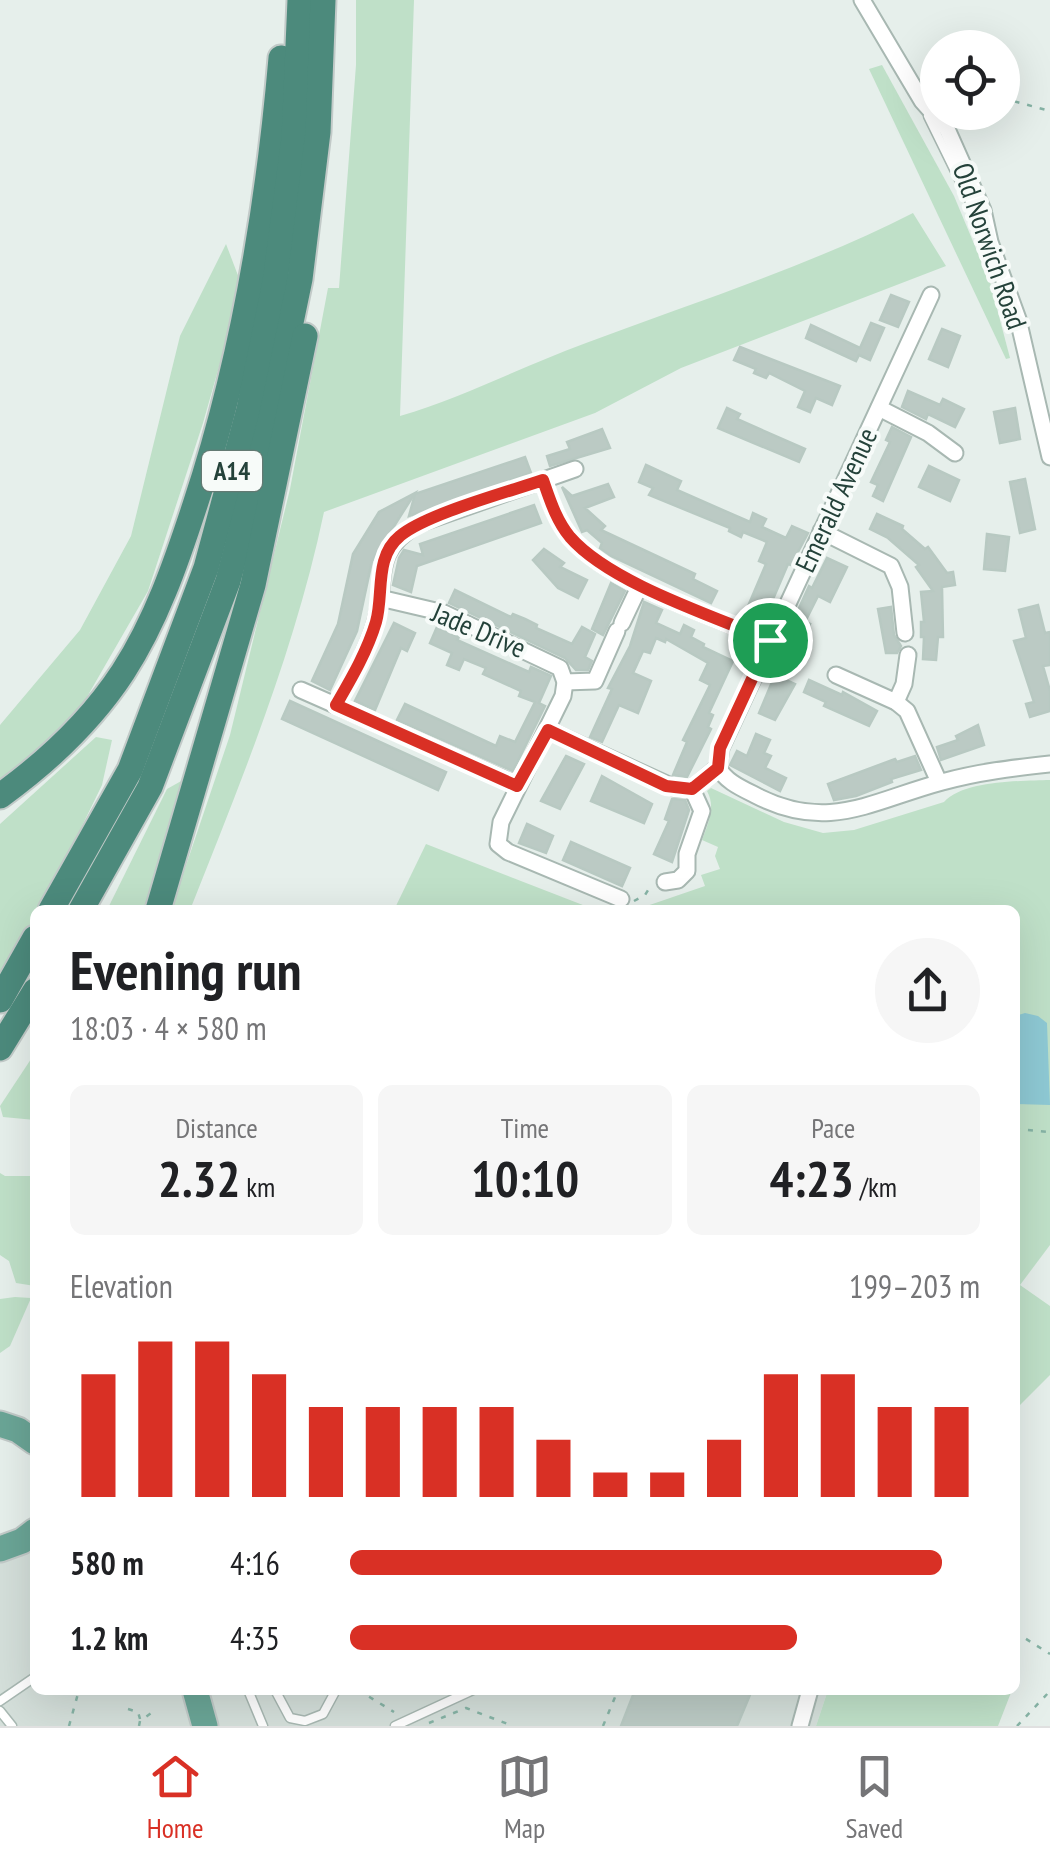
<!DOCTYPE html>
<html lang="en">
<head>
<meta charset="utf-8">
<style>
	:root { --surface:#fff; --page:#f6f6f6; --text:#202124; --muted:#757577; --line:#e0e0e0; --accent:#d93025 }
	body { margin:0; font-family:"PT Sans Narrow",sans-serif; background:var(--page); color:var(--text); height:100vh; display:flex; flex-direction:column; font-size:38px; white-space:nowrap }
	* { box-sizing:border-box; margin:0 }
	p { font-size:32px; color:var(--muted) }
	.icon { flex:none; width:55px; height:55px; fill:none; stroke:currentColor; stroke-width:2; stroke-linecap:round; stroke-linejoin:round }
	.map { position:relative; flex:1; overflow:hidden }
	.side { position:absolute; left:30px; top:905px; width:990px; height:790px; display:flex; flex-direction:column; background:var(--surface); border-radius:15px; box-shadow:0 10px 40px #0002 }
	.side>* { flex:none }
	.buttons { position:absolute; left:920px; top:30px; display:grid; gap:20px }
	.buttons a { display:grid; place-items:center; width:100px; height:100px; border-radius:50%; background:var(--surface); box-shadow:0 10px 40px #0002; font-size:50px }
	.pin { position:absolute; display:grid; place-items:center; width:85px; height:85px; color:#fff; margin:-42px; border:5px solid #fff; border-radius:50%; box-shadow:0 2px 10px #0007 }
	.round { display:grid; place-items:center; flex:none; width:105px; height:105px; border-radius:52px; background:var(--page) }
	.overview { display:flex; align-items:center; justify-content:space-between; height:170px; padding:0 40px }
	h1 { font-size:55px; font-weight:800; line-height:75px }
	.figures { display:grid; grid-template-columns:repeat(3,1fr); gap:15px; height:170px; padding:10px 40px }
	.figures div { display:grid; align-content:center; border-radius:15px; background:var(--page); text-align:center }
	.figures b { font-size:50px; font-weight:800 }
	.figures small { font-size:28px; font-weight:400 }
	.figures p { font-size:28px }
	.chart { height:280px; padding:20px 40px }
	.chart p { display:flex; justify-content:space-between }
	.chart svg { width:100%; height:180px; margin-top:10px; stroke:var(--accent); stroke-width:6 }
	ul { padding:0 40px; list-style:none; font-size:32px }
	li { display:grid; grid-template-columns:160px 120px 1fr; align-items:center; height:75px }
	li i { height:25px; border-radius:12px; background:var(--accent) }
	.tabs { display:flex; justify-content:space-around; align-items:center; height:140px; border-top:2px solid var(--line); background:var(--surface); font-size:28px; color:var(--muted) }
	.tabs a { display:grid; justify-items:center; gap:5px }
	.tabs .on { color:var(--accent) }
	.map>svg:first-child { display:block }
</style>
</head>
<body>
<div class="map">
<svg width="1050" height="1726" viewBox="0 0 1050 1726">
	<rect width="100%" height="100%" fill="#e6efeb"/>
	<path fill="#d4dfda" d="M6,1548L35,1550V1690H828L816,1726H0V1549Z"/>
	<g fill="#bfe0c8">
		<path d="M356,0H414L400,416C464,397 523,366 586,343C695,302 809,266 913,213L946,266L681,368L595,413L324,512C295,650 242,779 190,910H171L230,735L290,489L328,288H339L356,65Z"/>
		<path d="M882,65L954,196L990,282L1010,358L1006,359L869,69Z"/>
		<path d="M226,244L242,286L203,423L148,591L76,716L0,784V725L80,630L131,536L180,336Z"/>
		<path d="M96,737L112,740L102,785L41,910H35V921L0,983V824Z"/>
		<path d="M183,780L146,910H107L167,789Z"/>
		<path d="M1050,780V1245L1020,1285L1050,1306V1375L1015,1410V910H635L705,886L701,875L720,869L715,856L718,847L702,840C708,824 716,807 707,791L711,788L784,822L823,833L854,830L944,802C964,780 1022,781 1050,780Z"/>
		<path d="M426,844L588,907L593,910H394Z"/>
		<path d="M35,1053V1120L3,1117L0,1106Z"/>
		<path d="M0,1173L5,1176H35V1286L16,1283L9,1261L0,1255Z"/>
		<path d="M15,1297L31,1298L10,1346L0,1353V1299Z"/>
		<path d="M828,1690H1012L998,1726H816Z"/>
	</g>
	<path fill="#8ec9d4" d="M1025,1013L1038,1016L1047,1023L1050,1105L1015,1104V1016Z"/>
	<g fill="#bbcac4" stroke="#b8c9c2" stroke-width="2.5">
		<path d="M891,295L909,302L898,327L880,320Z"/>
		<path d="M871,323L884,328L870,360L859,355L856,361L806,338L811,325L860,348Z"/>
		<path d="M942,329L960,336L948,367L929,359Z"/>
		<path d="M740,347L840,386L832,405L816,398L810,412L798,407L805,391L769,373L766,378L754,373L756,369L734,360Z"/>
		<path d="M908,391L940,405L943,399L964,409L955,427L928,414L926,419L902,407Z"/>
		<path d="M727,408L740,414L737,419L805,449L799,462L718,428Z"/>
		<path d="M1015,408L1020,439L1000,443L994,412Z"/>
		<path d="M892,427L911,437L883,501L873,496L878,485L871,482L890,442L886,440Z"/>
		<path d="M602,429L610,448L550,466L547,456L570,449L567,442Z"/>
		<path d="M525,457L531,473L409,516L415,494Z"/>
		<path d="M646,465L681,481L677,490L750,522L753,513L766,519L762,527L786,538L792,526L808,533L791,565L788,564L762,625L743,618L766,564L759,561L767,542L743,532L741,537L729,531L730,528L649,495L653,488L639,482Z"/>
		<path d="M929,466L959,480L950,501L919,487Z"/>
		<path d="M1025,479L1035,529L1020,533L1010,482Z"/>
		<path d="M608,484L614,497L585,508L605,526L601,530L695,574L693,579L717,591L711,603L611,556L600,548L602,543L587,530L582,532L562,487L572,496Z"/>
		<path d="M415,493L372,561L357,631L330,690L312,681L338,624L353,554L379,512Z"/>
		<path d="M534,505L541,523L417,566L411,592L393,585L399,558L404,550L423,555L420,544Z"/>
		<path d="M877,514L903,526L902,529L925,549L928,547L947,573L953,572L955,585L942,587L943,637H938L936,660L923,659L924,637H921V622H924L921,592L933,591L916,567L919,565L888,538L870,529Z"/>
		<path d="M987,534L1009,537L1005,571L984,569Z"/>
		<path d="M544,549L564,563L560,567L587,580L578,598L558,588L533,560Z"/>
		<path d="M827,558L847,567L830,602L818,596L805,622L810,624L800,644L786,637L809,586L812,588Z"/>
		<path d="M611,583L625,591L603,635L592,629Z"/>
		<path d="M455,590L511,617L513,614L525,619L537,625L536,628L572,644L582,627L595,634L585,657L592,661L588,670H576L565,658L449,603Z"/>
		<path d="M644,602L662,610L656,623L680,634L684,625L694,630L691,637L704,644L703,647L733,661L709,713L713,715L708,727L711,729L687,777L673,775L687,742L683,740L710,685L700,680L708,663L666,639L665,642L656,638L650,653L643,651L633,673L651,681L638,713L619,705L602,742L590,737L612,689L608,688L630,646Z"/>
		<path d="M1038,605L1045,633L1050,632V665L1043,666L1050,691V711L1030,717L1026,704L1034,702L1014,641L1026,638L1019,610Z"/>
		<path d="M891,607L894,635L901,646L897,653H886L878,609Z"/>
		<path d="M394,623L415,633L407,651L401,648L375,710L355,701Z"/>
		<path d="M437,627L459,637L457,640L529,672L531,667L551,676L539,703L545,706L513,771L397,720L405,704L496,746L500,736L515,742L535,702L519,696L521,691L483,674L486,668L464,659L459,670L447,665L452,653L430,643Z"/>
		<path d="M775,675L795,684L775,720L759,713Z"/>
		<path d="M809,680L842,695L843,692L877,711L869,726L824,706L826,702L804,692Z"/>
		<path d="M290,701L446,772L438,790L282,719Z"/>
		<path d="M978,725L984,745L941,760L937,747L958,740L956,736Z"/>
		<path d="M756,734L770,740L764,753L771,756L765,768L786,778L780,791L730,765L737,751L747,756Z"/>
		<path d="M566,756L584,764L560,809L541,801Z"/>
		<path d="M915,756L921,770L891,779L892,782L856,796L834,800L828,784L895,759L897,762Z"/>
		<path d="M602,776L652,804L644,823L591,801Z"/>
		<path d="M672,799L685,800L689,810L672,862L654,854L669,821L665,819Z"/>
		<path d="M527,824L553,836L546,853L519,843Z"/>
		<path d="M571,842L630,868L622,886L563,860Z"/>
		<path d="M635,1690H752L737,1726H621Z"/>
	</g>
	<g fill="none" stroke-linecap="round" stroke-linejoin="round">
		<g stroke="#a8b8b2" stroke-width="11">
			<g id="service">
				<path d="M928,116L979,220"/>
				<path d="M248,1690L263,1726"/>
				<path d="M275,1690L290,1718L305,1721L323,1714L336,1690"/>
				<path d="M0,1701L35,1677"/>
				<path d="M0,1711L12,1726"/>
				<path d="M395,1726L473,1690"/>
			</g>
		</g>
		<g stroke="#a8b8b2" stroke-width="19">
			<g id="minor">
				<path d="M862,0L922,101L947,129L983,210L990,242L1018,319L1050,457"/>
				<path d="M931,295L721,748L718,767C725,781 741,788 755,795C828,833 871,801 942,782C978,772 1013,768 1050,764"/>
				<path d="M879,408L928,433L955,453"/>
				<path d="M543,480C550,500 556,520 570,537C609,583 713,616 771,641"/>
				<path d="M821,531L891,566L900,587L905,633"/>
				<path d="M380,598L444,613L560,668L565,682L563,696L501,822L498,844L508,852L621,899"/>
				<path d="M622,623L640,585"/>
				<path d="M836,675L896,702L907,711L939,782"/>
				<path d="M565,682L595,681L617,631"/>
				<path d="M301,690L517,785"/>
				<path d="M896,702L904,684L908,655"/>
				<path d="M336,705C350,680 365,655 374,627C390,580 367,556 418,524L575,469"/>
				<path d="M548,730L675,788L692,789L718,767"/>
				<path d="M665,882L678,880L687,871V854L702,811L692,789"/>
				<path d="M800,1726L810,1690"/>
			</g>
		</g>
		<g stroke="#c2cac8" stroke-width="29">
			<g id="primary">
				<path d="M0,1424L18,1430L35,1442"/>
				<path d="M0,1549L22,1541L35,1531"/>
				<path d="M195,1690L205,1726"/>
			</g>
		</g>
		<g stroke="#c2cac8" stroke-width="29">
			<g id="trunk">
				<path d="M0,796C47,762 91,721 123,672C156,621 176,563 195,505C243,360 268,209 281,58"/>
				<path d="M51,910L130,770L206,568L249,409L275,282L294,138L300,0"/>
				<path d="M81,910L150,787L228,581L272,414L300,279L318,132L323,0"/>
				<path d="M158,910L253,585L305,336"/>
				<path d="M0,1000L35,938"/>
				<path d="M0,1048L35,991"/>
			</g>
		</g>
		<g stroke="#86b3a5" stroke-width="2.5" stroke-dasharray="5 8" stroke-linecap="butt">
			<path d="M1002,98L1050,111"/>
			<path d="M634,901L645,895L650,887"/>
			<path d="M1015,1129L1050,1132"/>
			<path d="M1015,1632L1050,1654"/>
			<path d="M358,1690L394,1712"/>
			<path d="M128,1709L138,1712L140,1719"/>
			<path d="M429,1723L466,1708L513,1726"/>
			<path d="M69,1726L79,1690"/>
			<path d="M139,1726L140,1721L154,1711"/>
			<path d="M603,1726L618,1690"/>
			<path d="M1017,1726L1050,1691"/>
		</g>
		<use href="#service" stroke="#fff" stroke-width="8"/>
		<use href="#minor" stroke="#fff" stroke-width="15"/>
		<use href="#primary" stroke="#6aa596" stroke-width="25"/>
		<use href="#trunk" stroke="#4c8a7c" stroke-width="25"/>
	</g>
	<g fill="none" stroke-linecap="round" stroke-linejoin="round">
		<g stroke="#fff" stroke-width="20">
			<path id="route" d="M543,480C550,500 556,520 570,537C610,583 713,616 770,640L720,748L718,768L692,789L666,786L548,730L517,786L336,705C351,679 367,652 376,622C384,594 374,557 400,536C426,514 508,492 543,480Z"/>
		</g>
		<use href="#route" stroke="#d93025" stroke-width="12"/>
	</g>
	<g text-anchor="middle" stroke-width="8" stroke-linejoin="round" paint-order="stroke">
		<rect fill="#f7fbf9" stroke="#637a73" stroke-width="2.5" x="202" y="451" width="60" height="40" rx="8"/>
		<g font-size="25" font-weight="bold" fill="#24423a">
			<text x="232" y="480">A14</text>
		</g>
		<g font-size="28" fill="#24423a" stroke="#f7fbf9">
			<text transform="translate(990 246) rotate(71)" y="10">Old Norwich Road</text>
			<text transform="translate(836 500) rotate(-65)" y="10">Emerald Avenue</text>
			<text transform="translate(479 630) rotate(23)" y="10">Jade Drive</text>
		</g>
	</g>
</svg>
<div class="buttons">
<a><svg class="icon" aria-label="locate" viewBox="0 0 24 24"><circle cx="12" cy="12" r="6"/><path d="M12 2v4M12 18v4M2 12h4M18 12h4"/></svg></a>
</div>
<div class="pin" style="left:770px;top:640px;background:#1e9e55"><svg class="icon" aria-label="arrive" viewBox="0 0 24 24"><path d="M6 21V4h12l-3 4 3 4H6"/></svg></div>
<section class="side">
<div class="overview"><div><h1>Evening run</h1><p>18:03 · 4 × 580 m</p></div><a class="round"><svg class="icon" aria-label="share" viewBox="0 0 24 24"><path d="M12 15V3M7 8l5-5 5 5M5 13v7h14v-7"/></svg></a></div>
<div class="figures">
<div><p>Distance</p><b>2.32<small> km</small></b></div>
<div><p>Time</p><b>10:10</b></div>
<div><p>Pace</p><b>4:23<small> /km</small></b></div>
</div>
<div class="chart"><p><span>Elevation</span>199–203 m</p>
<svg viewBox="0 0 160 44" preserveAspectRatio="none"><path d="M5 44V14M15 44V6M25 44V6M35 44V14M45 44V22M55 44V22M65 44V22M75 44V22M85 44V30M95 44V38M105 44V38M115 44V30M125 44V14M135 44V14M145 44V22M155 44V22"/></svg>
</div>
<ul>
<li><b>580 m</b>4:16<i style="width:94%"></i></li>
<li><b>1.2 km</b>4:35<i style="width:71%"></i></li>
</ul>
</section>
</div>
<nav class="tabs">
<a class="on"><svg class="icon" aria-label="home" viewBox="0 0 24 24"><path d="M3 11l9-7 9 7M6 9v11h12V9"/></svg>Home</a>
<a><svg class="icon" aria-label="map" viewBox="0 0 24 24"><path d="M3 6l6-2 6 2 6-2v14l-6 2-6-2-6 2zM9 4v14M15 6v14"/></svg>Map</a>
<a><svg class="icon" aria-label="saved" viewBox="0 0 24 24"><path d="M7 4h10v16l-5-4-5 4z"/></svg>Saved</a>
</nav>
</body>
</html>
